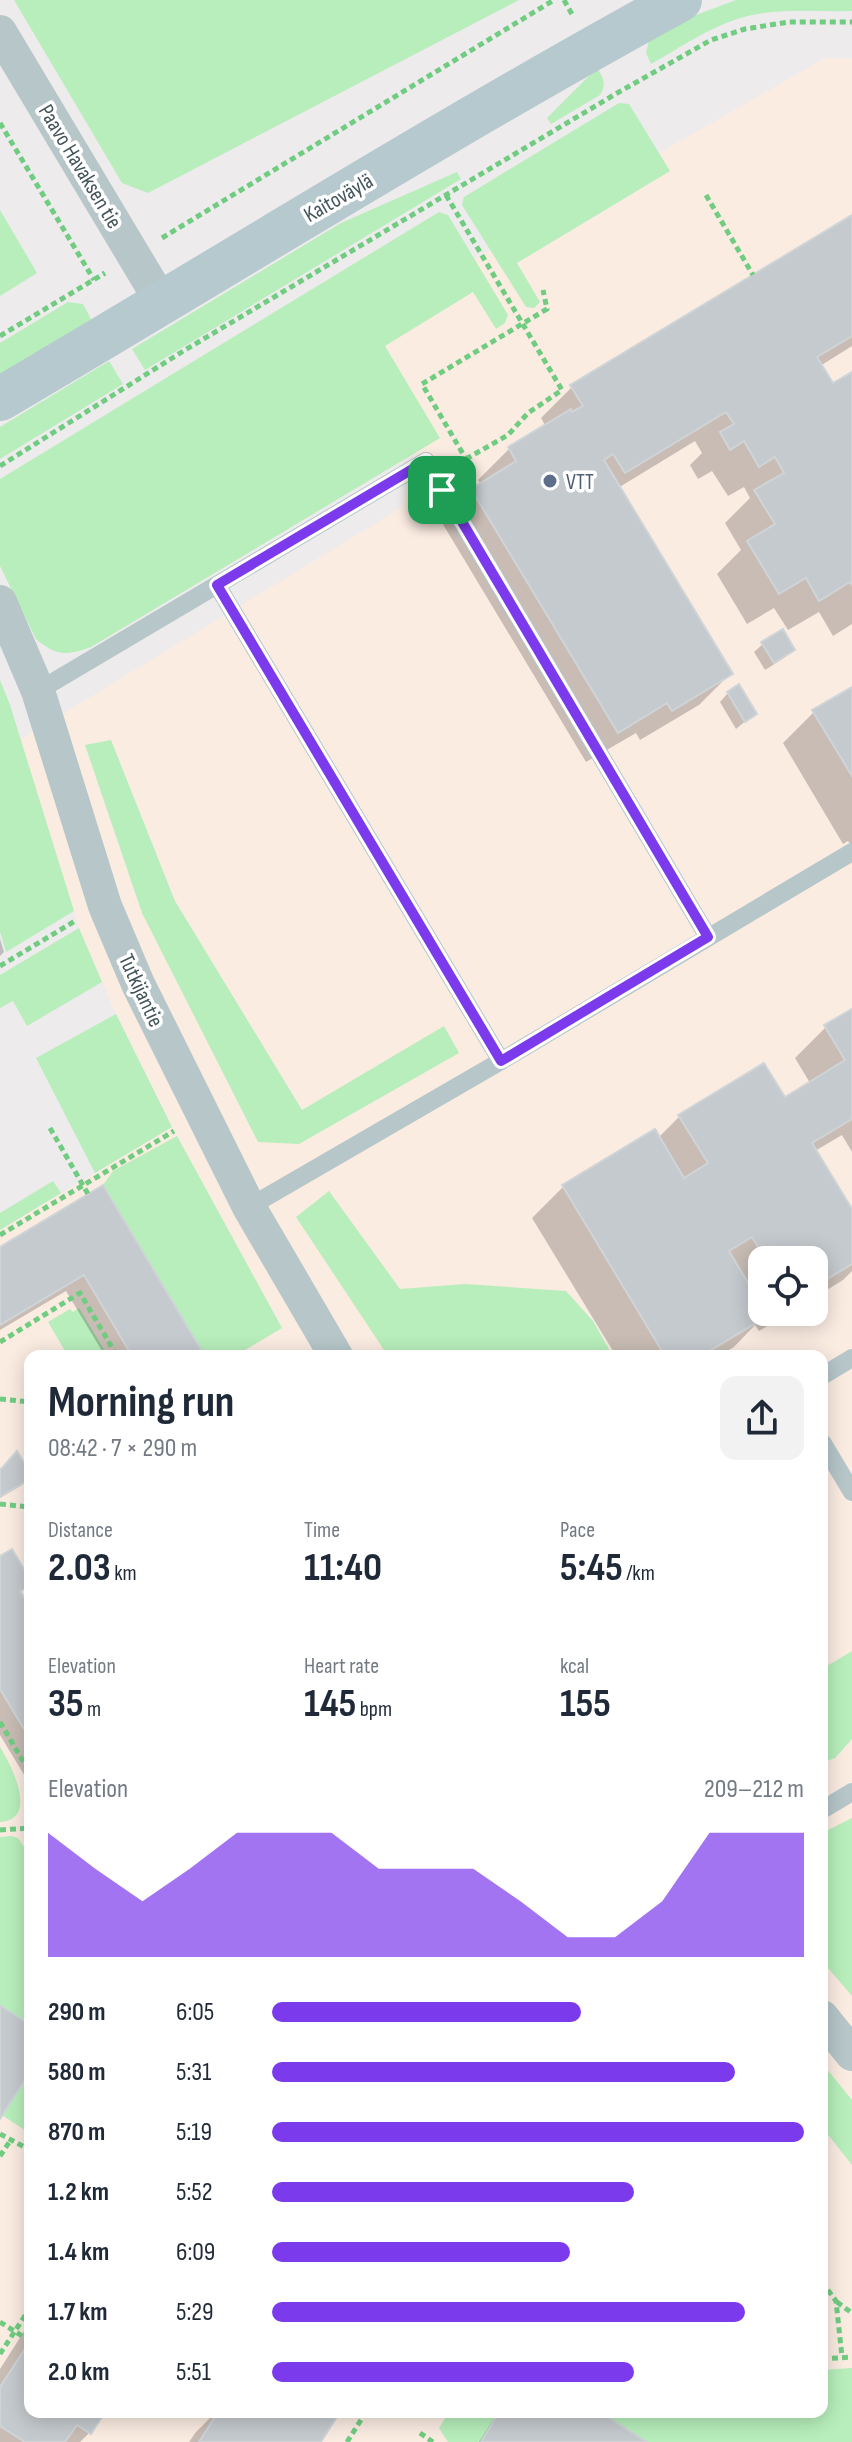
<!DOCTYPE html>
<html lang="en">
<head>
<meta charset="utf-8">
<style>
	:root { --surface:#fff; --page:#f2f2f3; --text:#1f2937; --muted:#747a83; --accent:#7c3aed }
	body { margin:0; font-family:"Sofia Sans Condensed",sans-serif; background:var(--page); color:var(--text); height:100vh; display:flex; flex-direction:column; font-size:30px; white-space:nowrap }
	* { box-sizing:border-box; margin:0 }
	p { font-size:26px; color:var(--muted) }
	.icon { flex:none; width:44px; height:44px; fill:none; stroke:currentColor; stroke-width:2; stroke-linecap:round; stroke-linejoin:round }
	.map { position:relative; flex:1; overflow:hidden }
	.details { position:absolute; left:24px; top:1350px; width:804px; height:1068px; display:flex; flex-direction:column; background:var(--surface); border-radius:16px; box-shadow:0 4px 20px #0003 }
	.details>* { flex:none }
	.tools { position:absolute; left:748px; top:1246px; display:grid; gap:16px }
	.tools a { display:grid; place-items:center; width:80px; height:80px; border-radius:16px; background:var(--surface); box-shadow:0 4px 20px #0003; font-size:40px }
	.pin { position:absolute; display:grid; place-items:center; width:68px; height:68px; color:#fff; margin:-34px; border-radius:16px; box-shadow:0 4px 12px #0006 }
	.round { display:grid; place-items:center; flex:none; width:84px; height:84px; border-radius:16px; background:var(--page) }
	.summary { display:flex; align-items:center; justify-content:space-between; height:136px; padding:0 24px }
	h1 { font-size:44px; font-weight:700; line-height:60px }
	.metrics { display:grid; grid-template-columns:repeat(3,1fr); gap:12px; height:136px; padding:8px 24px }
	.metrics div { display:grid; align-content:center }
	.metrics b { font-size:40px; font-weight:700 }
	.metrics small { font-size:22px; font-weight:400 }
	.metrics p { font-size:22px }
	.chart { height:224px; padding:16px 24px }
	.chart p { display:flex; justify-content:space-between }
	.chart svg { width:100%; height:144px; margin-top:8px; fill:var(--accent); opacity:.7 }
	ul { padding:0 24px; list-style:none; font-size:26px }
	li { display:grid; grid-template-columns:128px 96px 1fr; align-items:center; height:60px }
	li i { height:20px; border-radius:10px; background:var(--accent) }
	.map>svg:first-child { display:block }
</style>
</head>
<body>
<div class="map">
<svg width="852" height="2442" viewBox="0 0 852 2442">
	<rect width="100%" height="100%" fill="#eeebec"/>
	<path fill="#fbece2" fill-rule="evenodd" d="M825,58L852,59V2442H0V1230L172,1127L116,1014L79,928L20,740L401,508L419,437L357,327ZM762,1260H814V1312H762ZM30,1356H822V2412H30Z"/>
	<g fill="#b7eebb">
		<path d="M14,0H519L148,193L122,183Z"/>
		<path d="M736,0H852V11C814,12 770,7 734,20C705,30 678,49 651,64L646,53L649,40L667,26Z"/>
		<path d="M597,68C603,77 607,85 600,95L551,124L547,118Z"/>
		<path d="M619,103L629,104L670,171L517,263L540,302L534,308L526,307L462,205L464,197Z"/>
		<path d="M457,172L461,179L145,370L132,349L341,223Z"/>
		<path d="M0,210L37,273L0,296Z"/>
		<path d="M439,212L448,215L508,315L505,323L496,329L473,292L385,346L440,438L91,647C67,656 56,656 36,639L0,566V479Z"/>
		<path d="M68,302L83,304L93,323L0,379V343Z"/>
		<path d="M109,361L123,384L0,459V427Z"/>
		<path d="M0,680L10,705L74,911L6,952L0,932Z"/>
		<path d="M111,740L175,901L302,1110L444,1026L459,1053L299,1144L258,1142L142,913L85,745Z"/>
		<path d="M79,928L102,982L27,1026L13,1001L0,1008V975Z"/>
		<path d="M116,1014L172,1127L95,1173L36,1058Z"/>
		<path d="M177,1136L282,1328L235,1356H205L103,1185L113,1171Z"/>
		<path d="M53,1181L61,1193L0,1230V1213Z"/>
		<path d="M329,1191L400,1289L465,1284L566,1291L593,1321L613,1356H388L296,1217Z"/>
		<path d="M79,1308L108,1356H68L48,1322L70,1309L73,1312Z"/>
		<path d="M852,1651V1739L835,1758L822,1763V1669Z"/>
		<path d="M0,1747C12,1766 39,1820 0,1822Z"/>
		<path d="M852,1818V1996L822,1961V1833Z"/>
		<path d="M11,1836L18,1838L24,1847L26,1944L30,1960V2025L0,2005V1837Z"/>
		<path d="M822,2063L852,2100V2165L822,2127Z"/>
		<path d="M30,2072V2131L29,2133L2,2115Z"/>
		<path d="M852,2368V2442H647L600,2412H822V2370Z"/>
		<path d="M449,2412H499L481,2442H448L439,2428Z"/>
	</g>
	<g fill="#0003">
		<path d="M852,217V346L820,366L832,386L852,374V624L833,636L819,612L788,630L774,608L747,624L717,574L741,550L725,523L750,498L744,487L728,496L712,471L698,479L690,465L702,453L695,441L618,488L730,674L699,705L640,740L636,733L586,762L441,521L472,490L481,485L478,480L509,449L546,427L541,418L572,387Z"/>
		<path d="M763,644L793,649L784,658L765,670L754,652Z"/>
		<path d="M852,689V847L848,841L843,844L783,743L814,712Z"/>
		<path d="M728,693L754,714L736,729L720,702Z"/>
		<path d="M0,939L4,952L0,956Z"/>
		<path d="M852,1011V1152L842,1135L815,1151L852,1213V1271L843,1280L814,1298V1260H762V1312H790L759,1331L755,1325L734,1347L719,1356H616L532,1218L563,1187L658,1138L680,1116L784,1099L810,1083L795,1058L826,1027Z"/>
		<path d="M102,1188L203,1356H105L66,1291L0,1330V1249Z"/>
		<path d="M0,1472L30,1477L22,1485L0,1498Z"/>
		<path d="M0,1559L30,1583L19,1594L30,1611V1776L26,1778L0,1735Z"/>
		<path d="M30,2322V2412H103L89,2433L80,2442H0V2369Z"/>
		<path d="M216,2412H338L318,2442H189L196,2432Z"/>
		<path d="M498,2412H597L643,2442H479Z"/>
	</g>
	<g fill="#c5cace" stroke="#cfd4d7" stroke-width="2">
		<path d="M852,215V336L817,357L833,383L852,372V585L850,582L819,601L806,578L779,594L747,541L775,524L754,490L784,473L775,457L759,467L744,441L730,450L720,432L734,424L726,412L625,473L613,454L604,460L733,674L672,711L667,703L618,733L471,489L516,461L508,447L571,409L572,412L583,406L570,385Z"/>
		<path d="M783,629L795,650L774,663L761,642Z"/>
		<path d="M739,684L757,714L745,722L727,692Z"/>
		<path d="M852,687V776L812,710Z"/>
		<path d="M852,1009V1119L812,1143L852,1209V1264L814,1287V1260H766L752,1237L729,1251L762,1306V1312H765L768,1316L701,1356H665L562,1185L655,1129L684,1178L708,1163L678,1115L764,1063L785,1097L845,1060L824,1025Z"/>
		<path d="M103,1185L205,1356H132L84,1275L0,1325V1247Z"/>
		<path d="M17,1451L30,1473V1479L0,1497V1470Z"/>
		<path d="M12,1549L30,1579V1585L20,1591L30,1608V1739L0,1689V1556Z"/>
		<path d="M0,2005L30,2025V2072L0,2119Z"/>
		<path d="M30,2341V2412H105L91,2434L77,2425L65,2442H25L0,2426V2387Z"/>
		<path d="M218,2412H340L321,2442H199Z"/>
		<path d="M499,2412H600L647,2442H481Z"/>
	</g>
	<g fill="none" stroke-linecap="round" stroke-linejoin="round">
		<g stroke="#6fcc81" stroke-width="5" stroke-dasharray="6 4" stroke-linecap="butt">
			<path d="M564,0L573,16"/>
			<path d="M0,123L94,280"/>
			<path d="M446,195L562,390L528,413L508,435L466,459"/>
			<path d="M706,195L753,275"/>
			<path d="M162,238L554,0"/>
			<path d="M0,336L105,273"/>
			<path d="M0,466L185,350L619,92L711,40L745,29L789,22H852"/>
			<path d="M461,471L466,459L422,384L547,309L543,290"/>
			<path d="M0,966L75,921"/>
			<path d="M50,1128L88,1194"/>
			<path d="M0,1235L174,1131"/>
			<path d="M0,1342L80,1293L117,1356"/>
			<path d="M0,1399L30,1402"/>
			<path d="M0,1504L29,1507"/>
			<path d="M0,1722L27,1768L30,1823"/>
			<path d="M0,1830L30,1828"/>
			<path d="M0,2134L30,2150"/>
			<path d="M0,2156L10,2141"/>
			<path d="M822,2282L836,2301L842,2357"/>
			<path d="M837,2302L852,2313"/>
			<path d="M0,2322L30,2341"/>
			<path d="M0,2354L30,2308"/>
			<path d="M822,2359L852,2357"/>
			<path d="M420,2433L433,2442"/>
			<path d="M347,2442L366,2412"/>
		</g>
		<g stroke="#b6c6c9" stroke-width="18">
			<path d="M217,585L501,1061"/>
			<path d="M38,691L426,461L708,937"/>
			<path d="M249,1207L501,1061L852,852"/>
			<path d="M822,1376L852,1358"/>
			<path d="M822,1442L852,1492"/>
			<path d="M822,1810L852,1792"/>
		</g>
		<g stroke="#b6c6c9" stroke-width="34">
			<path d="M0,32L161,301"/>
			<path d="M0,602L38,691L105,906L138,984L249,1207L336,1356"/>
			<path d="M822,2017L852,2054"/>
		</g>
		<path stroke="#b6c9ce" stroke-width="44" d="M0,399C226,266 449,126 680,0"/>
	</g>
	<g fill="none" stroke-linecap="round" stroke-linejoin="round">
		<g stroke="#fff" stroke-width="16">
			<path id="route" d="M426,461L708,937L501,1061L217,585Z"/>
		</g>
		<use href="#route" stroke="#7c3aed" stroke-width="10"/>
	</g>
	<circle fill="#5c6f8a" stroke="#fff" stroke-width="3" cx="550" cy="481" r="8"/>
	<g text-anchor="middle" stroke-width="7" stroke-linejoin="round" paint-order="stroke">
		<g font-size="22" fill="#445559" stroke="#fff">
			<text transform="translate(81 166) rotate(59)" y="8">Paavo Havaksen tie</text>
			<text transform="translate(338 197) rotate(-30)" y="8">Kaitoväylä</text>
			<text transform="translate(142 990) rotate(65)" y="8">Tutkijantie</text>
		</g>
		<g font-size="22" fill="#4e5e75" stroke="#fff" text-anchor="start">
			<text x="566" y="489">VTT</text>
		</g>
	</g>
</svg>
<div class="tools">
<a><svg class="icon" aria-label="locate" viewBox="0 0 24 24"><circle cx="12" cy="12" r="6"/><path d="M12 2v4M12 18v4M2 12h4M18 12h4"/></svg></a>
</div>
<div class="pin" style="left:442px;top:490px;background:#1e9e55"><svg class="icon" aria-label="arrive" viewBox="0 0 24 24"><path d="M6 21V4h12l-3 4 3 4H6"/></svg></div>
<section class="details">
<div class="summary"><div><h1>Morning run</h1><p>08:42 · 7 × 290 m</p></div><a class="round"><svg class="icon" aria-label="share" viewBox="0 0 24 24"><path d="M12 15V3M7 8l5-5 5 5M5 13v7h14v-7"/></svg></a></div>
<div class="metrics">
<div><p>Distance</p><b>2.03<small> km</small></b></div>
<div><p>Time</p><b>11:40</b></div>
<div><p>Pace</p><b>5:45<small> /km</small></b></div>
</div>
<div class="metrics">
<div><p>Elevation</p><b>35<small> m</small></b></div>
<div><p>Heart rate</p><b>145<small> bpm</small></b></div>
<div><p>kcal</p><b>155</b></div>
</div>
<div class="chart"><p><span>Elevation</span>209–212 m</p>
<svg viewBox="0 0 160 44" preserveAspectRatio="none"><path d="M0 44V6L10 17L20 27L30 17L40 6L50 6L60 6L70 17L80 17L90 17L100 27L110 38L120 38L130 27L140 6L150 6L160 6V44z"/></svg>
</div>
<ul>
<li><b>290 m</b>6:05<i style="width:58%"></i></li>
<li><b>580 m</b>5:31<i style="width:87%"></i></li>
<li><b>870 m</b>5:19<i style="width:100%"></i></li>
<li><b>1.2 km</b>5:52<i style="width:68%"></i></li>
<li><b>1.4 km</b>6:09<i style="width:56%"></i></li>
<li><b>1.7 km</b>5:29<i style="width:89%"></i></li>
<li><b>2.0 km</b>5:51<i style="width:68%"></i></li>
</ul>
</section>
</div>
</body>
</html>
